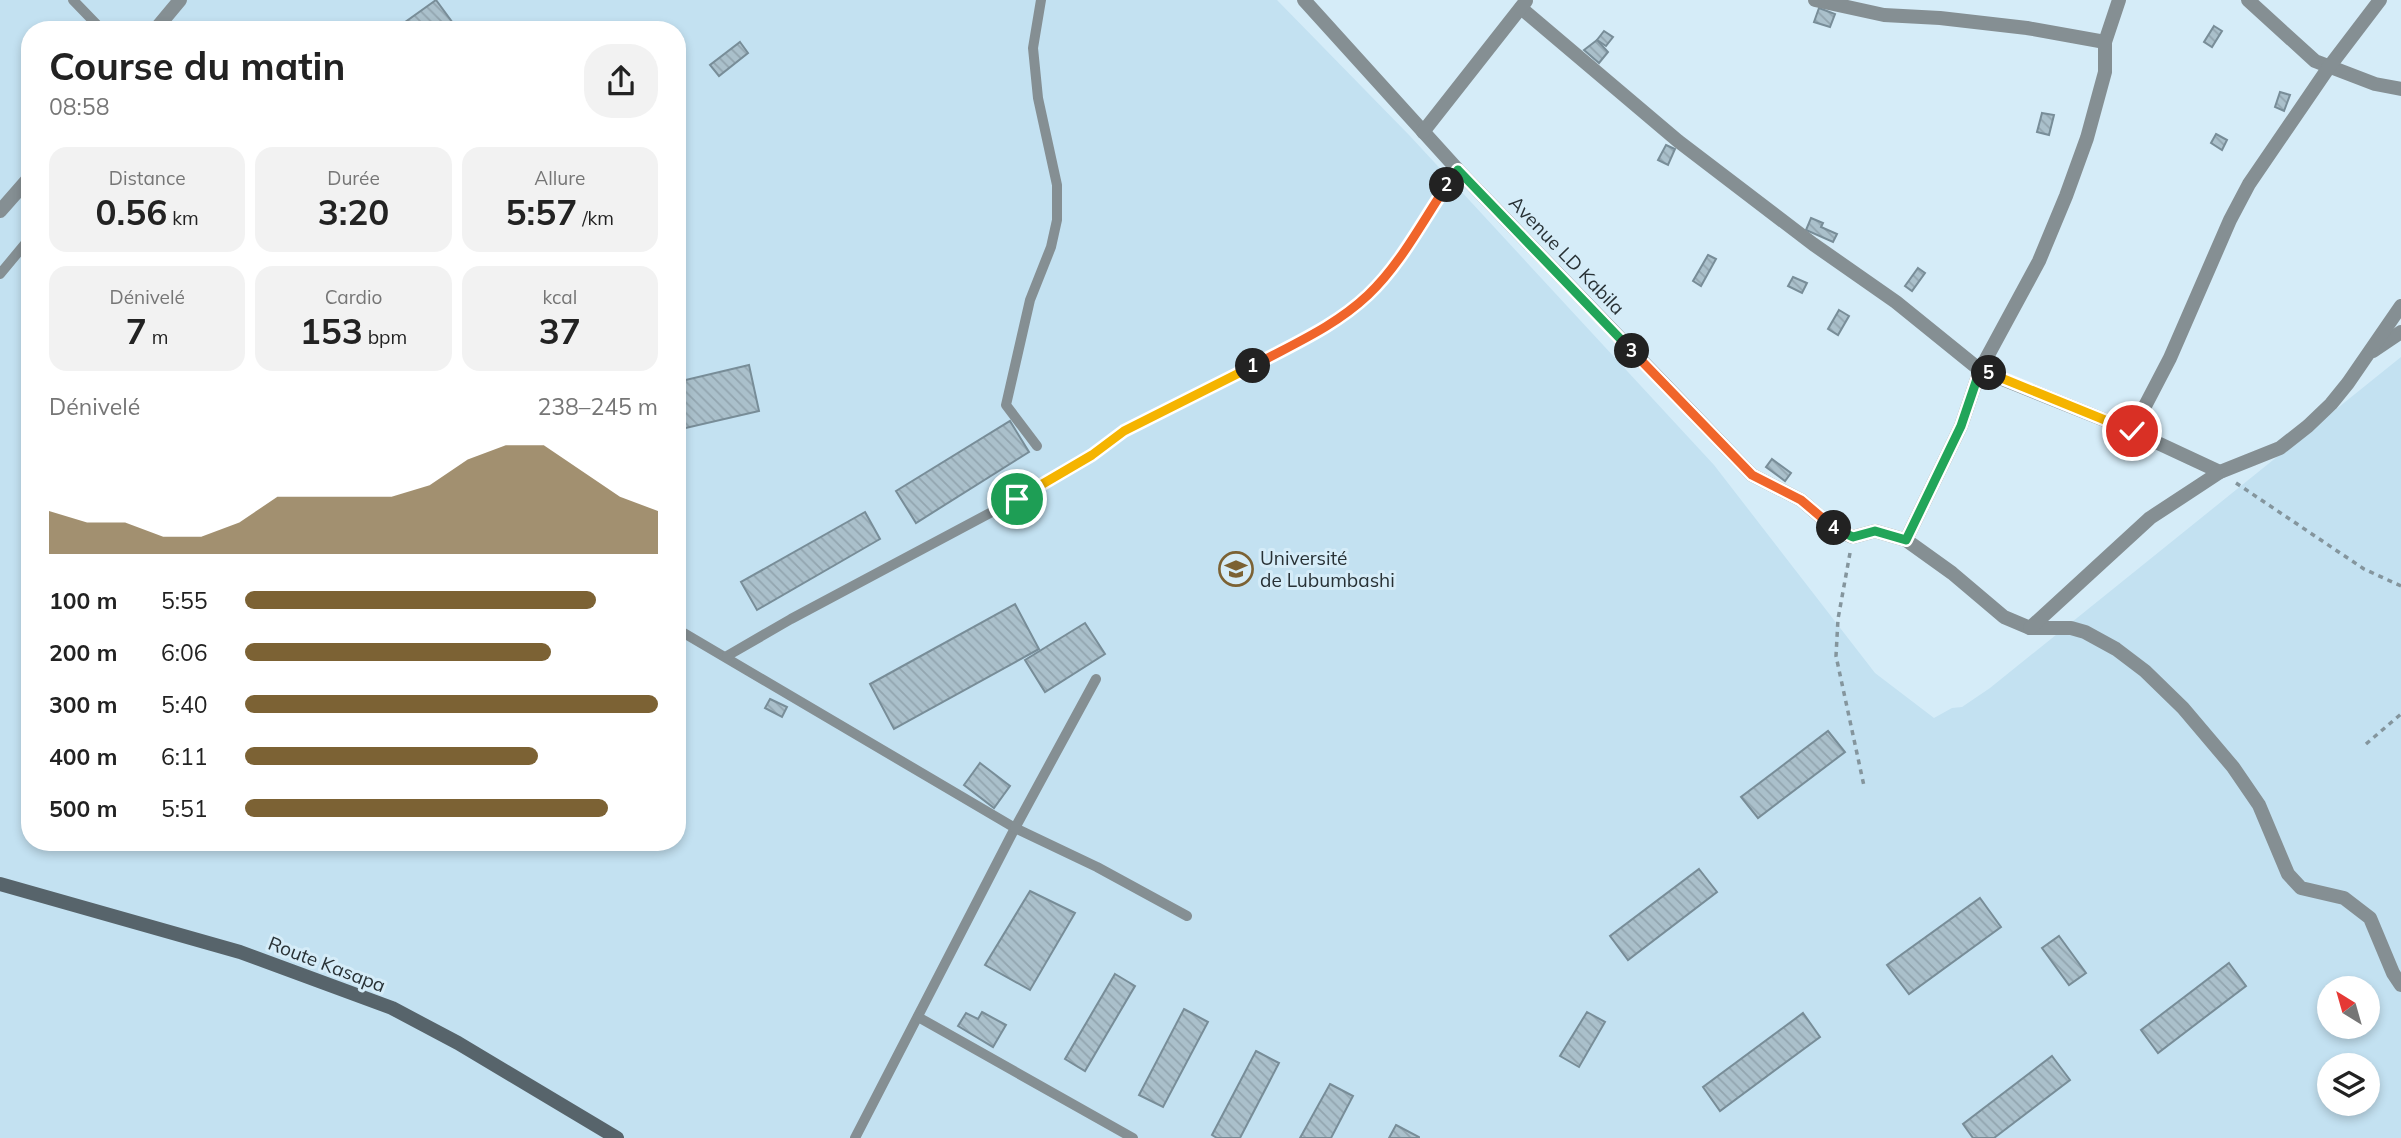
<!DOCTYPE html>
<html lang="fr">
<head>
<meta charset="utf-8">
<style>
	:root { --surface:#fff; --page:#f2f2f2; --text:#222; --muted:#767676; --accent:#7c6234 }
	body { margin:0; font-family:Mulish,sans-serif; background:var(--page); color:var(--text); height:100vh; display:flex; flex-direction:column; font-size:26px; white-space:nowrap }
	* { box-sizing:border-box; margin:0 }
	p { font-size:23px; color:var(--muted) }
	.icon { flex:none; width:38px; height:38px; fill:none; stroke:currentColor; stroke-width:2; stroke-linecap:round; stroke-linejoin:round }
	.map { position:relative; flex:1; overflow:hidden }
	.side { position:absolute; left:21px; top:21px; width:665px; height:830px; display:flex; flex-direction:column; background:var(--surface); border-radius:28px; box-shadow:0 4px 10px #0003 }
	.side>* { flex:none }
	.needle { width:46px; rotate:323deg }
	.tools { position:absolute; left:2317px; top:976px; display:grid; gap:14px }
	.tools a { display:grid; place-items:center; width:63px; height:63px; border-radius:50%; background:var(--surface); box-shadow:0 4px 10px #0003; font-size:35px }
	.pin { position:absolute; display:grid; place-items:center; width:60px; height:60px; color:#fff; margin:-30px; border:4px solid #fff; border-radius:50%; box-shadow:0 2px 7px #0007 }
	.km { position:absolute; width:35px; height:35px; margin:-18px; border-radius:50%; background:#222; color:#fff; font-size:19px; line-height:35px; text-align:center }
	.round { display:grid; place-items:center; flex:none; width:74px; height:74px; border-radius:28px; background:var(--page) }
	.head { display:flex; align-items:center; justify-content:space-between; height:119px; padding:0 28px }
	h1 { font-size:38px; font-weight:700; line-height:52px }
	.stats { display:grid; grid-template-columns:repeat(3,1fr); gap:10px; height:119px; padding:7px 28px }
	.stats div { display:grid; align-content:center; border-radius:18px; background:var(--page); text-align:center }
	.stats b { font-size:35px; font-weight:700 }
	.stats small { font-size:19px; font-weight:400 }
	.stats p { font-size:19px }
	.chart { height:196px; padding:14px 28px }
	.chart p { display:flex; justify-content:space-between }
	.chart svg { width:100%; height:126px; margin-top:7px; fill:var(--accent); opacity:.7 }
	ul { padding:0 28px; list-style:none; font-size:23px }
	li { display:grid; grid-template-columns:112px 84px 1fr; align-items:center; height:52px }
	li i { height:18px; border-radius:9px; background:var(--accent) }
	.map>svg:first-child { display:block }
</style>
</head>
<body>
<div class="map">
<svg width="2401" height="1138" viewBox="0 0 2401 1138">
	<defs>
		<pattern id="building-back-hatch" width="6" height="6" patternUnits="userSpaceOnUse" patternTransform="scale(1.75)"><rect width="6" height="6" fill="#aac0cb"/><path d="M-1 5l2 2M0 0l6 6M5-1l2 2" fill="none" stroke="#92a5af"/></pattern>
	</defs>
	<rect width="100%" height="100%" fill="#d5ecf8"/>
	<path fill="#c3e1f1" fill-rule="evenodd" d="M0,0H1277L1410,136L1714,465L1875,673L1934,718L1952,708L1962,707L1990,688L2401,357V1138H0ZM30,30H677V842H30ZM2329,989H2368V1027H2329ZM2329,1066H2368V1104H2329Z"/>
	<g fill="url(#building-back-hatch)" stroke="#788d98" stroke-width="2">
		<path d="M436,0L458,30H394Z"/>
		<path d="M1819,8L1835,14L1830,27L1814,22Z"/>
		<path d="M2214,26L2222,31L2212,47L2204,42Z"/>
		<path d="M1604,31L1613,37L1606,46L1597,40Z"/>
		<path d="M1597,40L1608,52L1599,63L1584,50Z"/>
		<path d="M740,42L748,53L719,76L710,65Z"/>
		<path d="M2280,92L2290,95L2284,111L2275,107Z"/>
		<path d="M2042,113L2054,115L2049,135L2037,132Z"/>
		<path d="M2216,134L2227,140L2222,150L2211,143Z"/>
		<path d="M1666,145L1675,149L1668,165L1658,160Z"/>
		<path d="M1811,218L1823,223L1821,227L1837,234L1833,242L1806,230Z"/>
		<path d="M1708,255L1716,259L1701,286L1693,281Z"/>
		<path d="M1918,268L1925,273L1912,291L1905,286Z"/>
		<path d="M1793,277L1807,283L1802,293L1788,286Z"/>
		<path d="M1839,310L1849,316L1838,335L1828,329Z"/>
		<path d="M749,365L759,411L677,430V382Z"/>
		<path d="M1010,421L1029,452L916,523L896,491Z"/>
		<path d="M1772,459L1791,473L1785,481L1766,467Z"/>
		<path d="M865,512L880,539L757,610L741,582Z"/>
		<path d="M1015,604L1039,649L894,729L870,684Z"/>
		<path d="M1085,623L1105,654L1045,692L1025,660Z"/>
		<path d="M770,699L787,707L782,717L765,708Z"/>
		<path d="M1828,731L1845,752L1758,818L1741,797Z"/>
		<path d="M980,763L1010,786L994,808L964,785Z"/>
		<path d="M1699,869L1717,892L1628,960L1610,936Z"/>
		<path d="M1030,891L1075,913L1030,990L985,965Z"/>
		<path d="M1980,898L2001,927L1909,994L1887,965Z"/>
		<path d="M2059,936L2086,973L2069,985L2042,948Z"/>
		<path d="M2229,963L2246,986L2158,1053L2141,1030Z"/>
		<path d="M1115,974L1135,986L1085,1071L1065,1059Z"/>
		<path d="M1184,1009L1208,1022L1163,1107L1139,1095Z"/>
		<path d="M982,1012L1006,1025L993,1047L958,1026L966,1013L978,1019Z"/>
		<path d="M1587,1012L1605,1022L1579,1067L1560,1056Z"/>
		<path d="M1803,1013L1820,1037L1720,1111L1703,1087Z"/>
		<path d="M1256,1051L1279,1063L1240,1138H1217L1212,1135Z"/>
		<path d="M2052,1056L2070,1080L1994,1138H1973L1963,1124Z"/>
		<path d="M1330,1084L1353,1096L1331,1138H1300Z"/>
		<path d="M1396,1125L1419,1137V1138H1389Z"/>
	</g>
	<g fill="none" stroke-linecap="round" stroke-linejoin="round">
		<g stroke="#84959d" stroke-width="3.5" stroke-dasharray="5 5" stroke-linecap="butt">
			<path d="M2236,483L2364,569L2401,586"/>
			<path d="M1850,553L1838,619L1836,656L1864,786"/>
			<path d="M2366,744L2401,714"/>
		</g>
		<g stroke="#858f93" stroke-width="10">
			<path d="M73,0L102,30"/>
			<path d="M0,274L30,238"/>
			<path d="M1037,446L1006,405L1030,300L1051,247L1057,220V185L1038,98L1033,48L1041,0"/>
			<path d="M677,629L1015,828L855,1138"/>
			<path d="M727,656L791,619L1050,481L1092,455L1124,431L1203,393L1333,323L1367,295L1387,274L1458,170"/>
			<path d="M1096,679L1015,828L1097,867L1187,916"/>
			<path d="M918,1017L1133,1138"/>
		</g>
		<g stroke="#858f93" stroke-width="14">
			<path d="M1304,0L1458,170L1752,475L1801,500L1836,530L1853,537L1875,531L1906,540L1952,573L2004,617L2030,628H2071L2085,632L2116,649L2145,671L2183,708L2233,767L2259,805L2288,874L2301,888L2344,898L2370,918L2393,973L2401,985"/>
			<path d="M1815,0L1884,15L1940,18L2027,28L2105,42"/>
			<path d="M2248,0L2315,61L2375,84L2401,89"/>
			<path d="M1521,8L1678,141L1813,244L1896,302L1980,370L2132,431L2220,472"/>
			<path d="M155,30L180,0"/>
			<path d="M1423,132L1526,1"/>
			<path d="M0,211L30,177"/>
			<path d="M2373,351L2401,332"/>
			<path d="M2132,431L2170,358L2230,220L2249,184L2329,67L2380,0"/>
			<path d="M1906,540L1961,426L1980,370L2039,261L2066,196L2087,138L2105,72V42L2119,0"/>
			<path d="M2030,628L2150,518L2220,472L2280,448L2308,426L2331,404L2348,383L2401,306"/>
		</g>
		<path stroke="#57646b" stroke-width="14" d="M0,884L240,952L392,1008L458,1043L617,1138"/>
	</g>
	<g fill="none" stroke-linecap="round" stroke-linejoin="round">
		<g stroke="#fff" stroke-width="14">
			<path id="split-1" d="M1017,499L1092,455L1124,431L1253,366"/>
		</g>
		<g stroke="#fff" stroke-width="14">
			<path id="split-2" d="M1253,366C1293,344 1334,327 1368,295C1400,265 1422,222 1447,185"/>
		</g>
		<g stroke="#fff" stroke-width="14">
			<path id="split-3" d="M1447,185L1458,170L1632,351"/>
		</g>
		<g stroke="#fff" stroke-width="14">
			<path id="split-4" d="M1632,351L1752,475L1801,500L1834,528"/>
		</g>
		<g stroke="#fff" stroke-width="14">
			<path id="split-5" d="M1834,528L1853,537L1875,531L1906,540L1961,426L1980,370L1989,373"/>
		</g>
		<g stroke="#fff" stroke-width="14">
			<path id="split-6" d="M1989,373L2132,431"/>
		</g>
		<use href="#split-1" stroke="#f5b400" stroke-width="9"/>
		<use href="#split-2" stroke="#f0652b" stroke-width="9"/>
		<use href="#split-3" stroke="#22a559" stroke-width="9"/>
		<use href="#split-4" stroke="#f0652b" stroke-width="9"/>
		<use href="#split-5" stroke="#22a559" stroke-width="9"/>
		<use href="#split-6" stroke="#f5b400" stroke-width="9"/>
	</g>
	<defs>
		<g id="university-ring" transform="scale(1.75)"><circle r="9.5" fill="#d5ecf8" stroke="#7c6234" stroke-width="1.5"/><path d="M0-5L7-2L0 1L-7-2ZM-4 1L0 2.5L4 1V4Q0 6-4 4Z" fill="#7c6234"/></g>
	</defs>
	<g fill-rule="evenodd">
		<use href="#university-ring" x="1236" y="569"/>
	</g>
	<g text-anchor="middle" stroke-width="6" stroke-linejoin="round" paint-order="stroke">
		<g font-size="19" fill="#283135" stroke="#d5ecf8">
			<text transform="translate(1567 255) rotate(46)" y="7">Avenue LD Kabila</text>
			<text transform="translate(327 964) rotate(21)" y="7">Route Kasapa</text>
		</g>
		<g font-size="19" fill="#283135" stroke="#d5ecf8" text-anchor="start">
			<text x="1260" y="565">Université<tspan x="1260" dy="22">de Lubumbashi</tspan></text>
		</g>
	</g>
</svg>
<div class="tools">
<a><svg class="needle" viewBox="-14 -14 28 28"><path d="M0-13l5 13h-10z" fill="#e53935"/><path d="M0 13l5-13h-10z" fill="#767676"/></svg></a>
<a><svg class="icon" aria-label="layers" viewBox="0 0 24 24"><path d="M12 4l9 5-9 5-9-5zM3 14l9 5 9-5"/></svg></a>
</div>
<div class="pin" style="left:1017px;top:499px;background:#1e9e55"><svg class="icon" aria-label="arrive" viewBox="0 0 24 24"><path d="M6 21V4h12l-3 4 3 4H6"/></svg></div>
<div class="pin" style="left:2132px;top:431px;background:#d93025"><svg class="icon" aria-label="check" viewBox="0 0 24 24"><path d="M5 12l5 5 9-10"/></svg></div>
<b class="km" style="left:1253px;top:366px">1</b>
<b class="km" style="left:1447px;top:185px">2</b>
<b class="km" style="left:1632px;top:351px">3</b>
<b class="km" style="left:1834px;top:528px">4</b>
<b class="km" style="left:1989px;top:373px">5</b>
<section class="side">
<div class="head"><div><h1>Course du matin</h1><p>08:58</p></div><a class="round"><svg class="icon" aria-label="share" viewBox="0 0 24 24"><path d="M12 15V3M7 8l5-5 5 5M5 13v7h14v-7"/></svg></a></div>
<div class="stats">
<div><p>Distance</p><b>0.56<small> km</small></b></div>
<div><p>Durée</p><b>3:20</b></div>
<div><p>Allure</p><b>5:57<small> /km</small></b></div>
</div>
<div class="stats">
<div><p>Dénivelé</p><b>7<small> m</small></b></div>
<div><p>Cardio</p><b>153<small> bpm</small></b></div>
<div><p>kcal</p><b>37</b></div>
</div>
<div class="chart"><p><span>Dénivelé</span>238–245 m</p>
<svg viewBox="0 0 160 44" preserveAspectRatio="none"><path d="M0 44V29L10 33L20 33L30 38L40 38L50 33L60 24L70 24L80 24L90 24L100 20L110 11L120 6L130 6L140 15L150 24L160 29V44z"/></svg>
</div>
<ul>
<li><b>100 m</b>5:55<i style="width:85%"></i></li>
<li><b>200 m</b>6:06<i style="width:74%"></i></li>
<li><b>300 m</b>5:40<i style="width:100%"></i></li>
<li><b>400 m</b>6:11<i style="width:71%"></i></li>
<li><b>500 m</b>5:51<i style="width:88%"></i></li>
</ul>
</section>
</div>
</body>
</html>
